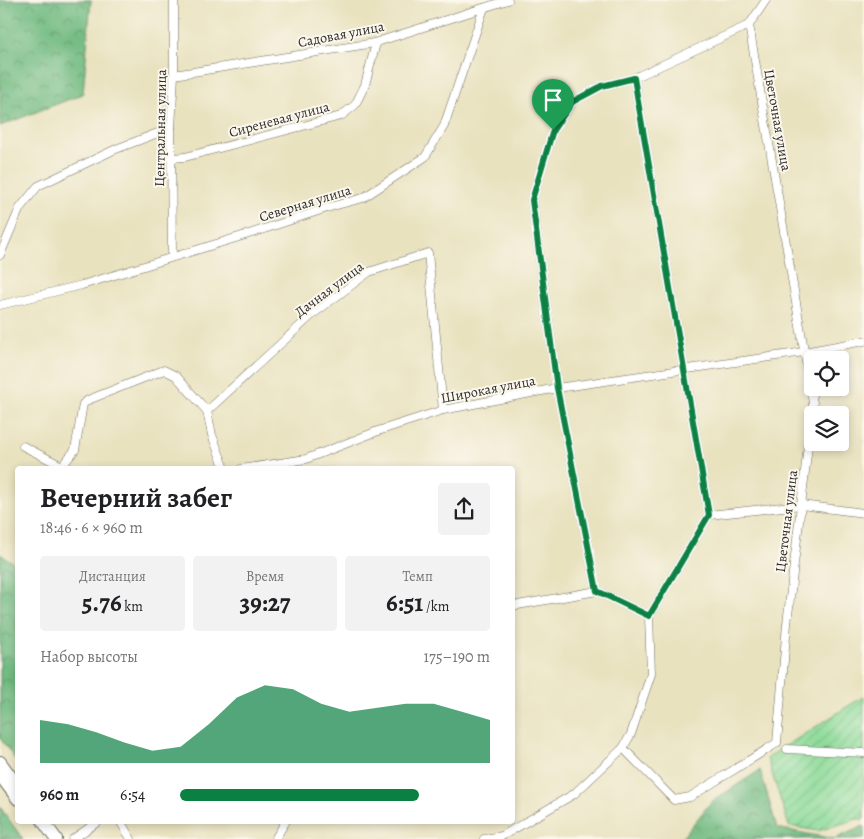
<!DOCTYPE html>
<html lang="ru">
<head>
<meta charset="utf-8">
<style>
	:root { --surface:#fff; --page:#f2f2f2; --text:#202124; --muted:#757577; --accent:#0b8043 }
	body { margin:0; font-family:Alegreya,serif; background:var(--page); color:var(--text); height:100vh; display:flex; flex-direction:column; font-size:19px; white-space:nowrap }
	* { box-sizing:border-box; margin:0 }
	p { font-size:16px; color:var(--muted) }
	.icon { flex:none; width:28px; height:28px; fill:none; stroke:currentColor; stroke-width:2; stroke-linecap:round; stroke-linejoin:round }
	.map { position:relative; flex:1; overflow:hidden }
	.sheet { position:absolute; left:15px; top:466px; width:500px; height:358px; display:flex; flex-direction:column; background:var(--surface); border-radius:5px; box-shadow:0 2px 8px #0003 }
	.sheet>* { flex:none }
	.tools { position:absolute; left:804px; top:351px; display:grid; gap:10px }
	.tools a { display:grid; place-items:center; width:45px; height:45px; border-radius:5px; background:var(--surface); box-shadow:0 2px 8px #0003; font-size:25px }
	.pin { position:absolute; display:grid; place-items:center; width:42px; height:42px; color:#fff; margin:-51px -21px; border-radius:50% 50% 50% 0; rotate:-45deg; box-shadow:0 0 5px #0007 }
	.pin .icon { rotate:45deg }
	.round { display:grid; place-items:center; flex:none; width:52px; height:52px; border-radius:5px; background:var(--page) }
	.headline { display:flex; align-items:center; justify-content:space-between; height:85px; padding:0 25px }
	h1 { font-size:28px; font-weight:700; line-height:38px }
	.metrics { display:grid; grid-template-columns:repeat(3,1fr); gap:8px; height:85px; padding:5px 25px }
	.metrics div { display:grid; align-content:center; border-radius:5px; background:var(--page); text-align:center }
	.metrics b { font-size:25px; font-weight:700 }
	.metrics small { font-size:14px; font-weight:400 }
	.metrics p { font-size:14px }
	.chart { height:140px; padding:10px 25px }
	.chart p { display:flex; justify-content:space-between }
	.chart svg { width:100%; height:90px; margin-top:5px; fill:var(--accent); opacity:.7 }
	ul { padding:0 25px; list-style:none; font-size:16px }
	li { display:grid; grid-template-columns:80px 60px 1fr; align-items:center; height:38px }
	li i { height:12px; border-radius:6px; background:var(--accent) }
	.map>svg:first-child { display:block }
</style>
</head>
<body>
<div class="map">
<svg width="864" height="839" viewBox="0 0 864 839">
	<defs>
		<pattern id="forest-crowns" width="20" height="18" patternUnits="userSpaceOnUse" patternTransform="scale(1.25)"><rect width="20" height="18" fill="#72bb82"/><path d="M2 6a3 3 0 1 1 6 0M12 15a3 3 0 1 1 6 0" fill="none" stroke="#5e986b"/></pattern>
		<pattern id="garden-furrows" width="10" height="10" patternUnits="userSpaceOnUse" patternTransform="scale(1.25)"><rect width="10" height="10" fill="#8ddb9a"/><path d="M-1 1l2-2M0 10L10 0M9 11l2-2" fill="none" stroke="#7abc85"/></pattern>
	</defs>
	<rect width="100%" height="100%" fill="#fbf7ec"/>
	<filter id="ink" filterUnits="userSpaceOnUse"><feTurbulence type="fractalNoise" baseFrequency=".02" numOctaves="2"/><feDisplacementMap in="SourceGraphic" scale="10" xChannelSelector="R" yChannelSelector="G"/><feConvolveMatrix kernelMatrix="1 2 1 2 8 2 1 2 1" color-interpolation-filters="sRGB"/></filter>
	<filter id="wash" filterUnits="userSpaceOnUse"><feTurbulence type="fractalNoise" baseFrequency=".0096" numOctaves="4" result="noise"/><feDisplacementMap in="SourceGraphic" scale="20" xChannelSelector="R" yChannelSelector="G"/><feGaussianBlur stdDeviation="1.12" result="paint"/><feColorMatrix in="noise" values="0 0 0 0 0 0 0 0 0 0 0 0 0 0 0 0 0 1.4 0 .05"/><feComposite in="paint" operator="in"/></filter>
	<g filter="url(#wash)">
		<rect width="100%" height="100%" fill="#e9e2bf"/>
		<g fill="url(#forest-crowns)" stroke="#4e7356">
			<path d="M0,0H91L83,94L0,126Z"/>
			<path d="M0,554L17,565V762L0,738Z"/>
			<path d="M760,770L777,828L834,839L864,826V839H681L711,802Z"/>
			<path d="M0,807L23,839H0Z"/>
		</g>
		<path fill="url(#garden-furrows)" stroke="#5c8362" d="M864,696V819H857L818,831L789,826L767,758Z"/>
	</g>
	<g filter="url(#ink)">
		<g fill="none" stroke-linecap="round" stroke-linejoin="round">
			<g stroke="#6e6b5f" stroke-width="9">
				<g id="street">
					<path d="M174,75L374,43L508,0"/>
					<path d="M171,158L185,157L341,116L355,105L365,85L376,43"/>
					<path d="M0,255L20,208L38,186L116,149L171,128"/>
					<path d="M172,257L171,128L174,75V0"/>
					<path d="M0,305L82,285L252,233L333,206L363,198L425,157L444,126L484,8"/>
					<path d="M207,411L313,314L369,272L428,253L443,410"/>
					<path d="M23,446L62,466L75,450L83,404L88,400L164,370L176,376L207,411L212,435L225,469"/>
					<path d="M241,469L306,459L378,431L443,410L557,388L804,352L864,341"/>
					<path d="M709,515L801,505L864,513"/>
					<path d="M597,591L557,388L532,200L553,130L572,102L602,86L634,78L749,25L766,0"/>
					<path d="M512,606L597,591L649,616"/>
					<path d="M623,748L674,800L690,797L777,743L787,624L813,403L749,25"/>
					<path d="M787,749L864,753"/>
					<path d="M120,821L131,839"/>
					<path d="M73,839L99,821"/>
					<path d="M275,839L286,821"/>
					<path d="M484,839L502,836L574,794L623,748L631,734L651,674L649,616L709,515L634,78"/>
				</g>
			</g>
			<g stroke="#6e6b5f" stroke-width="14">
				<g id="primary">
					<path d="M0,762L13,780"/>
					<path d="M0,775L18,799"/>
					<path d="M43,821L56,839"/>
				</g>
			</g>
			<use href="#street" stroke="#fff" stroke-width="8"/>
			<use href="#primary" stroke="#fff" stroke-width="12"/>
		</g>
	</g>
	<g fill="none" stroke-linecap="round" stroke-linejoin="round" filter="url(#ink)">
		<g stroke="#fff" stroke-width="10">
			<path id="route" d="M634,78L709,515L649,616L597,591L557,388L532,200L553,130L572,102L602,86Z"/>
		</g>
		<use href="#route" stroke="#0b8043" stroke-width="6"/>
	</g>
	<g text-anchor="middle" stroke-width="4" stroke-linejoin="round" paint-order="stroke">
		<g font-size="14" fill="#2b2b2b" stroke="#fbf7ec">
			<text transform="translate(341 34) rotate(-11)" y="5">Садовая улица</text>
			<text transform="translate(279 119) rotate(-15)" y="5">Сиреневая улица</text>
			<text transform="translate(778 120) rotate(80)" y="5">Цветочная улица</text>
			<text transform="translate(160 128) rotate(-89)" y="5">Центральная улица</text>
			<text transform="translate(305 203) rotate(-17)" y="5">Северная улица</text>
			<text transform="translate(329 289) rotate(-37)" y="5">Дачная улица</text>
			<text transform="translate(488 389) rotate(-11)" y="5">Широкая улица</text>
			<text transform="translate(786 521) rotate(-83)" y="5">Цветочная улица</text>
		</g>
	</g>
</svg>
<div class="tools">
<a><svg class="icon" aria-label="locate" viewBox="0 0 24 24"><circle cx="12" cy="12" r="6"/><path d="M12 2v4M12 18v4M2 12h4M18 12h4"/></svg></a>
<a><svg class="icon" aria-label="layers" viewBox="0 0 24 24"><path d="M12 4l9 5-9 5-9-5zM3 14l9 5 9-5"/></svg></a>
</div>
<div class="pin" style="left:553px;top:130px;background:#1e9e55"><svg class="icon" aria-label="arrive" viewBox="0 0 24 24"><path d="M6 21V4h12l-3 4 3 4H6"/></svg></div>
<section class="sheet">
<div class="headline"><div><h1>Вечерний забег</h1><p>18:46 · 6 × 960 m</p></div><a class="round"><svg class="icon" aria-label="share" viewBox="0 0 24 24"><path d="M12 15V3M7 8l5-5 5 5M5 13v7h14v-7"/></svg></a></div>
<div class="metrics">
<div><p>Дистанция</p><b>5.76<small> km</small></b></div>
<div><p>Время</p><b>39:27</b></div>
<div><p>Темп</p><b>6:51<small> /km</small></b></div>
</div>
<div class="chart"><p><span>Набор высоты</span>175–190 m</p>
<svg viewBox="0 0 160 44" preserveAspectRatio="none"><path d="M0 44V23L10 25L20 29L30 34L40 38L50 36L60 25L70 12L80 6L90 8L100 15L110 19L120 17L130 15L140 15L150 19L160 23V44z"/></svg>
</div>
<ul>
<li><b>960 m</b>6:54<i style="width:77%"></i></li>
</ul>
</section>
</div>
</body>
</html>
